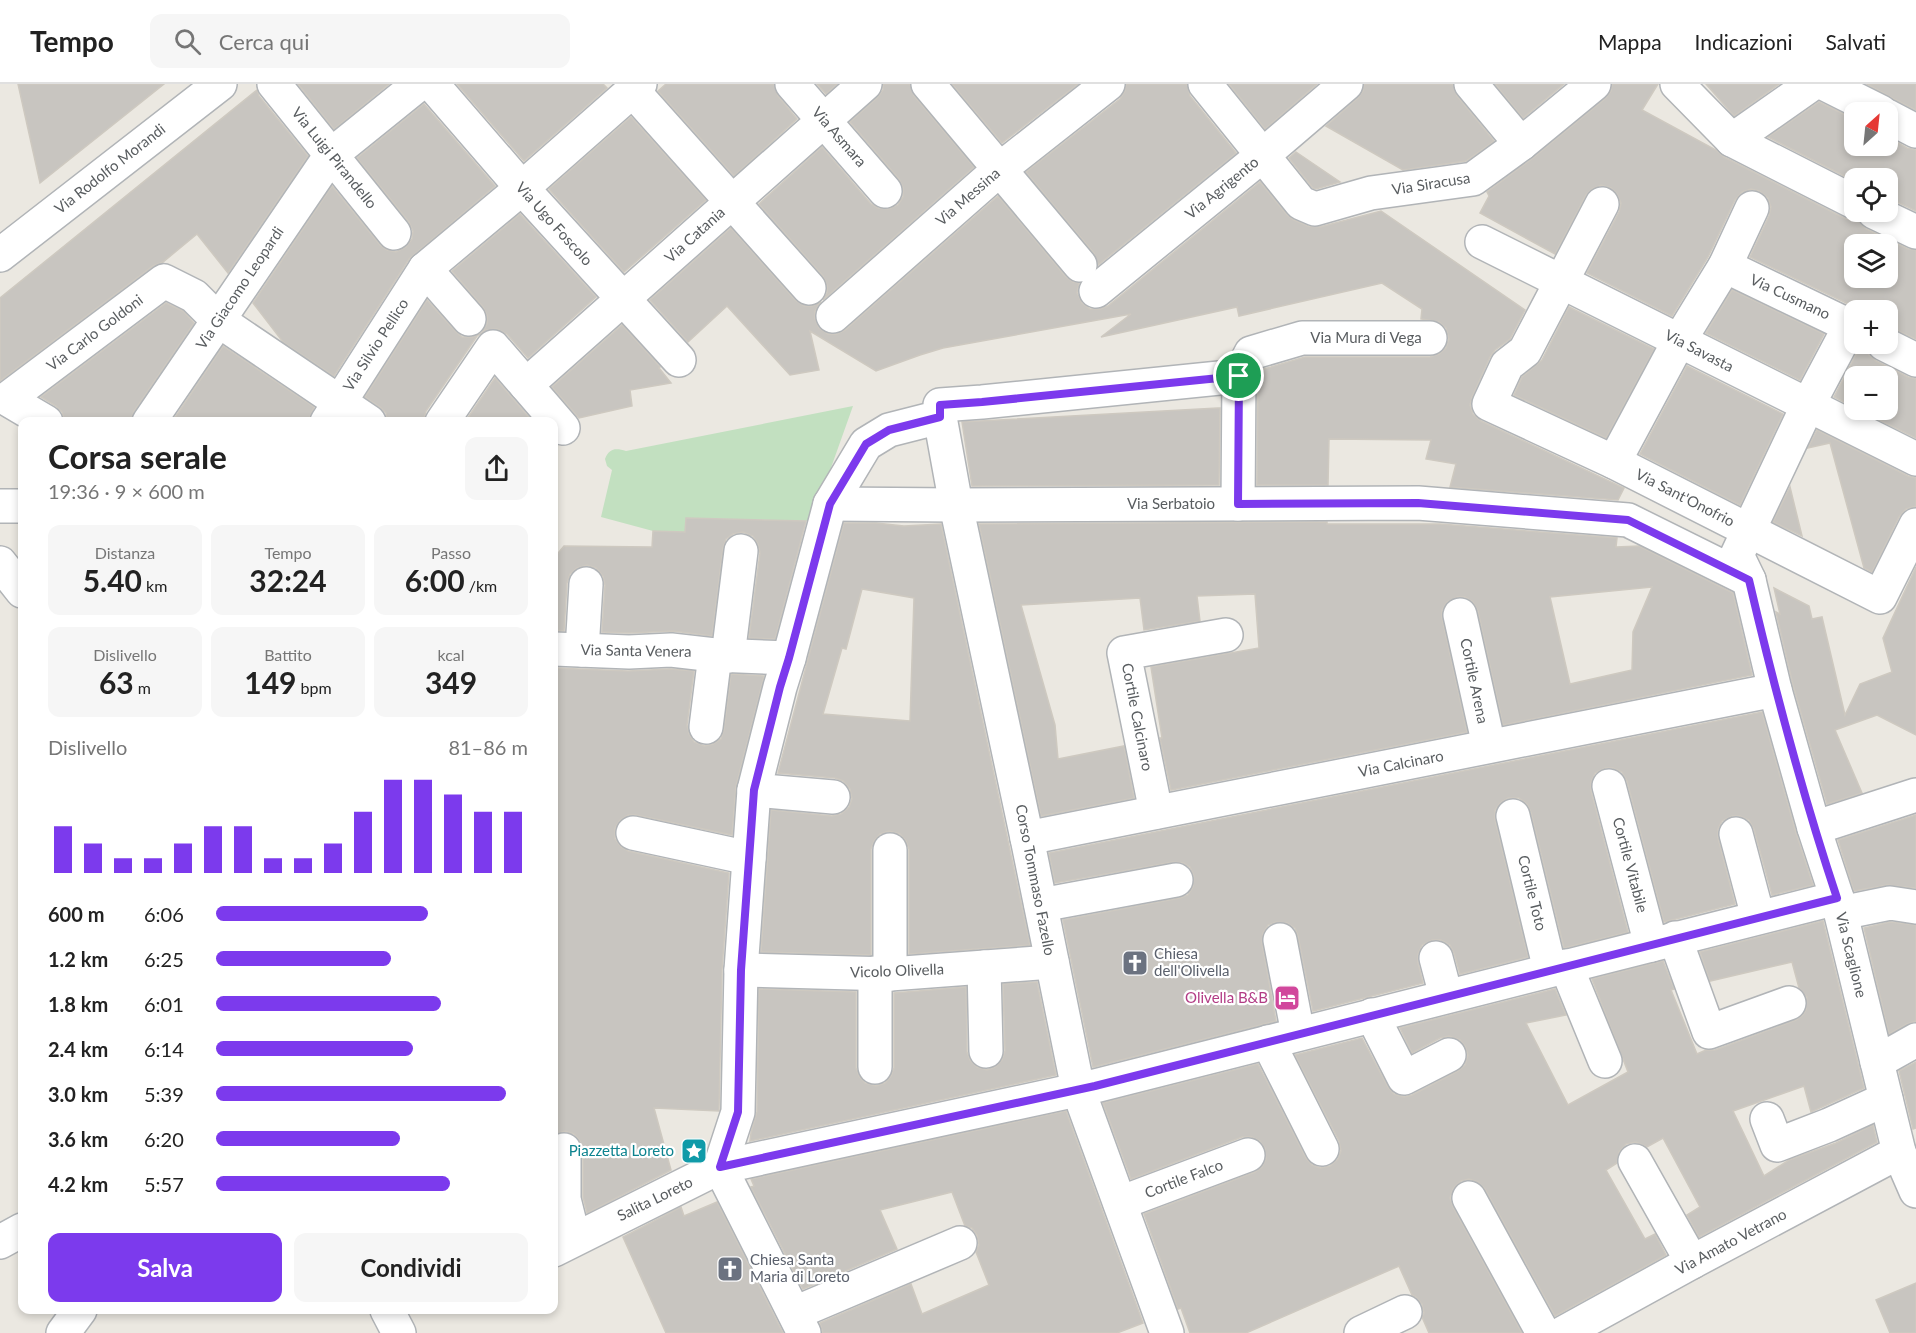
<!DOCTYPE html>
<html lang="it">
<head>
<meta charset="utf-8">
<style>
	:root { --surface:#fff; --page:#f6f6f6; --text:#222; --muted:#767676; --line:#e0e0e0; --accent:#7c3aed }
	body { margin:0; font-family:Lato,sans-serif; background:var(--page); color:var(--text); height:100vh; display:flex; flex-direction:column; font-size:22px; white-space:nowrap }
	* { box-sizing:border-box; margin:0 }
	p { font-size:20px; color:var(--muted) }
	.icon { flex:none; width:33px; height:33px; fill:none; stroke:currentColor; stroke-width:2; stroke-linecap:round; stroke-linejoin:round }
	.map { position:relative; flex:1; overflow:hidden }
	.side { position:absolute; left:18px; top:333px; width:540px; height:897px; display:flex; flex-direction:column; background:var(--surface); border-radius:12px; box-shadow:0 3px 9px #0003 }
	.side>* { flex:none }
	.needle { width:39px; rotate:27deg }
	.controls { position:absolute; left:1844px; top:18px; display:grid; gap:12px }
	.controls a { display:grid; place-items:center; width:54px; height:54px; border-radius:12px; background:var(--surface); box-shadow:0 3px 9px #0003; font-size:30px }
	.pin { position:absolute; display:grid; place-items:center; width:51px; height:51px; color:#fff; margin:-26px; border:3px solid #fff; border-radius:50%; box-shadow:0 2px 6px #0007 }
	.round { display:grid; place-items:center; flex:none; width:63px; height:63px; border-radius:12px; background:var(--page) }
	.summary { display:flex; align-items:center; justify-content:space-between; height:102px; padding:0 30px }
	h1 { font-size:33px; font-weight:700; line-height:45px }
	.figures { display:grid; grid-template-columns:repeat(3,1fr); gap:9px; height:102px; padding:6px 30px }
	.figures div { display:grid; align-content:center; border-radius:12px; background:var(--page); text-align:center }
	.figures b { font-size:30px; font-weight:700 }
	.figures small { font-size:16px; font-weight:400 }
	.figures p { font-size:16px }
	.chart { height:168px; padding:12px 30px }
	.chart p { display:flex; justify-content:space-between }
	.chart svg { width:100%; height:108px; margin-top:6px; stroke:var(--accent); stroke-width:6 }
	.primary-button { display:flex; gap:12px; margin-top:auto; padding:12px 30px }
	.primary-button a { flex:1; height:69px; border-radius:12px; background:var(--accent); color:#fff; font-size:24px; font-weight:700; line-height:69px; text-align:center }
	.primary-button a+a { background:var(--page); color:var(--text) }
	ul { padding:0 30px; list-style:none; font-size:20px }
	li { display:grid; grid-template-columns:96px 72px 1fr; align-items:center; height:45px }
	li i { height:15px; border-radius:8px; background:var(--accent) }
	header { display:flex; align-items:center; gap:36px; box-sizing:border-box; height:84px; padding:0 30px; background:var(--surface); border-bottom:2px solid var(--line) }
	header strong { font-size:28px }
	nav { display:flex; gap:33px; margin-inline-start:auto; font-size:21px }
	.search { width:420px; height:54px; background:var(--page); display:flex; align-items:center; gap:15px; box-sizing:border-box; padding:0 21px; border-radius:12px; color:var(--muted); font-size:22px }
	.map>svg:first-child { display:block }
</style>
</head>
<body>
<header>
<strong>Tempo</strong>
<div class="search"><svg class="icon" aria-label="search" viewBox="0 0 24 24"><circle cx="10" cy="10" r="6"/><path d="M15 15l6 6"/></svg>Cerca qui</div>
<nav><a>Mappa</a><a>Indicazioni</a><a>Salvati</a></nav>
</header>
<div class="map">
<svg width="1916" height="1249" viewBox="0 0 1916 1249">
	<rect width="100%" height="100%" fill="#ebe8e1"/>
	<path fill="#c2e0c0" d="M853,322L812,437L688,434V450L653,447L601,433L612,386L607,382L605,375C609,364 616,364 626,367Z"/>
	<g fill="#c8c5c0" stroke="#cec9c0" stroke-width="1.5" fill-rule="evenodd">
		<path d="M18,0H164L40,99Z"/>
		<path d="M298,0H389L334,45Z"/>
		<path d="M457,0H603L607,4L524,77Z"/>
		<path d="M666,0H774L778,12L797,35L734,92L658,7Z"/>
		<path d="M817,0H837L826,10Z"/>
		<path d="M883,0H910L914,12L974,83L823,216L827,209V201L823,192L759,120L822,63L871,120L878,124L888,125L898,121L903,113V103L899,95L850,38L877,14L883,6Z"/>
		<path d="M952,0H1078L1002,59Z"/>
		<path d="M1126,0H1187L1190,12L1236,69L1098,181L1094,169L1026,88L1120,15L1125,7Z"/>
		<path d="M1229,0H1317L1265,45Z"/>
		<path d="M1364,0H1453L1457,12L1494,57L1466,77L1403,86L1326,42L1358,14L1363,7Z"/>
		<path d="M1495,0H1564L1523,34Z"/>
		<path d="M1612,0H1658L1642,26L1716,66L1724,73L1846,135L1858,136L1866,145L1908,165L1916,166V255L1887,242V226H1861L1750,173L1769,132L1771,123L1768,114L1759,107L1751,105L1742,108L1735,116L1708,173L1672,232L1587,189L1619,128L1621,119L1617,110L1611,104L1601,101L1592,105L1586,111L1555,170L1480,129L1489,112L1487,108L1533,74L1606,14L1611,7ZM1854,160H1887V194H1854Z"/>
		<path d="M1706,0H1779L1734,32Z"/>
		<path d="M1867,0H1916V26L1894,15Z"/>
		<path d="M257,6L259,12L308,72L228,189L197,150L163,178L153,182L0,297V214Z"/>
		<path d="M1819,18L1854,35V62H1887V53L1907,64L1916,66V127L1887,113V94H1854V97L1768,53Z"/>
		<path d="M424,20L495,102L409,175L334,292L283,258L253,219L332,102L380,161L387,166L396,168L406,163L412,155L413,147L409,138L357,74Z"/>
		<path d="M631,33L706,116L624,188L549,105Z"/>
		<path d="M1296,68L1340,98L1316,105L1313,104L1289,74Z"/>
		<path d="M1260,98L1287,131L1294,136L1308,142L1320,143L1381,127L1525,226L1510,255L1495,266L1490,273L1472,313L1470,321L1473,330L1481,337L1624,404L1618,416L1450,403L1456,380L1426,375L1431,356L1329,355L1328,401H1257L1258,297L1264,285L1305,273H1430L1439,270L1446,264L1449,255L1446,244L1439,238L1421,235L1422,225L1382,199L1239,232L1237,223L1101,253L1131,230L943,264L920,271L876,287L810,247L819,286L790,291L727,222L688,258L650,216L731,144L795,216L804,222H812L820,219L815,227V235L819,244L828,250H837L845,246L998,112L1066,193L1073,198L1079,199L1077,209L1082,219L1090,225H1100L1108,222Z"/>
		<path d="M520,130L596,213L528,274L507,250L497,245L486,246L477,252L426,327L423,338H387L386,329L380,323L365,313L427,216L455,247L462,253H473L482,249L487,240V231L483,223L452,187Z"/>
		<path d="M1732,206L1824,250L1800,296L1706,249Z"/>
		<path d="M166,219L183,227L194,239L134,327L130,338H65L62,328L56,322L41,313Z"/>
		<path d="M1569,223L1654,265L1606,354L1514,311L1522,293L1542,276Z"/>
		<path d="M622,241L660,283L659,284L671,299L630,306L632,322L579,334L552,303Z"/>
		<path d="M1864,260H1866L1869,271L1876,277L1908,293L1916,295V354L1859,326H1887V292H1854V323L1834,313L1861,261Z"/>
		<path d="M223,262L314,323L308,338H172Z"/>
		<path d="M1687,282L1783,330L1740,421L1640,370Z"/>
		<path d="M495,294L533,338H465Z"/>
		<path d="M1218,324H1220L1219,401L972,402L962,338Z"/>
		<path d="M1817,346L1908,392L1916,394V422L1906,425L1899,433L1872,488L1864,484L1830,359L1808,364Z"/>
		<path d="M1790,403L1802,452L1773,438Z"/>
		<path d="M686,434L806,437L775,555L749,554L760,469L758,460L753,452L743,448L733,450L726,455L723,464L712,552L673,547L629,549L602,548L605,501L603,492L596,484L587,481L577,484L570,490L567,499L564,547L554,546V474L564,462L652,463L653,447L685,448Z"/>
		<path d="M1327,438V440H1440L1617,454L1616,463L1639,462L1733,509L1752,591L1503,641L1478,527L1473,518L1465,513H1457L1447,518L1442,526V534L1467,648L1171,706L1160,654H1162L1151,583L1259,564L1255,510L1197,512L1200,537L1144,546L1140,514L1021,521L1055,641L1058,675L1124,662L1134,714L1041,732L979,440ZM1652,503L1633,548L1632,586L1570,600L1550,513Z"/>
		<path d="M844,439H876L904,442L941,440L1030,861L909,870V765L906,757L900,750L889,747L880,750L874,757L871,765V871L761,868L771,726L832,732L841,730L849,723L852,715L850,705L843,697L835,694L778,689ZM862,505L914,514L910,637L823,630L842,564L846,565Z"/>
		<path d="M1916,483V651L1877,631L1835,646L1862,709L1827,720L1793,601L1776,528L1780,530L1774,504L1809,522L1812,535L1822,533L1845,631L1860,600L1892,588L1883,554Z"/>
		<path d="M554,584L628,587L670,585L694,587L687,641L689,650L694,658L704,662L713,660L721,655L724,646L731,590L764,592L736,702L732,751L636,731H628L620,736L615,744V755L621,763L628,767L729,789L722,886L719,1025V1027L654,1024L671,1086L587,1129L583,1113V1066L580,1057L574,1050L565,1047L554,1051Z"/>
		<path d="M1762,628L1796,749L1813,801L1772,811L1754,745L1749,736L1740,732H1732L1722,737L1718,745V754L1735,820L1664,838L1627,697L1622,688L1613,684H1605L1595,689L1591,698V707L1628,848L1564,864L1531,728L1527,720L1519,714H1508L1500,719L1495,726V736L1528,873L1460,890L1454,869L1450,861L1441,856H1432L1422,861L1418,870V879L1423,899L1313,927L1298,852L1295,844L1287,839L1276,838L1268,841L1263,849L1262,859L1276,937L1093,983L1063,836L1180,814L1188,811L1193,803L1194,792L1190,783L1183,779L1173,778L1055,799L1049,769Z"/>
		<path d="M1916,731V804L1887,801L1854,807L1838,756Z"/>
		<path d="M1823,837L1864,1004L1811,1028L1804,1002L1733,1027L1764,1092L1789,1076L1836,1059L1873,1041L1877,1058L1699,1153L1687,1131L1700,1123L1663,1054L1647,1063L1636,1058L1626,1060L1619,1068L1617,1079L1606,1086L1645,1155L1655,1150L1666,1171L1555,1232L1485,1105L1478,1098L1469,1095L1461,1097L1453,1105L1450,1114L1453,1123L1522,1249H1429L1422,1233L1424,1229L1422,1220L1416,1213L1412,1211L1399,1182L1246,1249H1190L1181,1224L1178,1225L1144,1130L1255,1088L1262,1083L1266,1075L1265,1064L1260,1057L1252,1053H1242L1131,1095L1103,1019L1258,980L1306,1074L1312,1081L1320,1084L1330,1082L1338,1075L1341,1067L1339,1057L1295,971L1362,954L1388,1003L1394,1010L1404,1013L1412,1011L1458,987L1465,981L1468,971L1465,962L1460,956L1449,952L1440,954L1412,969L1400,944L1555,905L1566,931L1526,939L1568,1021L1628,988L1592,895L1663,877L1674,905L1671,906L1697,970L1706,966H1715L1796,936L1803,931L1806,926L1807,913L1799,904L1792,878L1710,897L1700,868Z"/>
		<path d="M1890,838L1916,841V937L1907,940L1889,950L1864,844Z"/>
		<path d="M1037,898L1056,991L750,1057L751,1049L757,1028L759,905L856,908V984L859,992L865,999L876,1002L885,999L891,992L894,984V909L966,903L967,968L970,976L977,983L987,986L995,983L1002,976L1005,967L1003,900Z"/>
		<path d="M1916,978V1044L1913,1045L1899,987Z"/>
		<path d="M1066,1027L1143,1239L1117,1249H823L820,1239L911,1200L922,1230L989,1201L976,1168L979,1161L977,1151L972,1144L965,1142L952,1108L880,1126L897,1165L803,1205L751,1103L754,1102L751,1095Z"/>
		<path d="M717,1118L783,1249H666L623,1153L681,1123L684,1132Z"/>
		<path d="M1916,1199V1249H1890L1876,1216Z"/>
	</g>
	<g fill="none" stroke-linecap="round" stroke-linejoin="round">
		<g stroke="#b1b4b7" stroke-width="36">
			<g id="minor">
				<path d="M274,0L394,149"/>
				<path d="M432,0L522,104L679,276"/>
				<path d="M792,0L885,107"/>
				<path d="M928,0L1080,181"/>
				<path d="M1205,0L1301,119L1315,125L1371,109L1473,95L1521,60L1594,0"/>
				<path d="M1471,0L1521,60"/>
				<path d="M1677,0L1732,56L1854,118"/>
				<path d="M1825,0L1881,28"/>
				<path d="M633,7L809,204"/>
				<path d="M1887,32L1916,47"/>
				<path d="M1732,56L1812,0"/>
				<path d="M1602,120L1525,267L1507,281L1489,320L1614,378L1880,513L1916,441"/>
				<path d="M1874,128L1916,148"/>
				<path d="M1482,158L1916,375"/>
				<path d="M0,171L220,0"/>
				<path d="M1725,182L1854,244"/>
				<path d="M425,185L469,235"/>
				<path d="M1096,207L1263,71L1346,0"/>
				<path d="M833,232L1000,85L1108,0"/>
				<path d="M1850,242L1808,321L1737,471L1749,496L1775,606L1814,744L1837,814L1899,1068L1916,1107"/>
				<path d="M1884,260L1916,276"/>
				<path d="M526,301L865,0"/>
				<path d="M940,333L956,421L1027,754L1078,1005L1167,1249"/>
				<path d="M46,338L7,315L164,197L194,212L218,236L369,338"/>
				<path d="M149,338L331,71L419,0"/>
				<path d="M327,338L425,185L522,104L640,0"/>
				<path d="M442,338L493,263L563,344"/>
				<path d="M1614,378L1679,257L1725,182L1752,124"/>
				<path d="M830,420L956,421L1418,419L1628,436L1749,496"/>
				<path d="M1238,420L1239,292"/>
				<path d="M0,422H22"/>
				<path d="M0,479L22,507"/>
				<path d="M1460,531L1489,662"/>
				<path d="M554,565L629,568L671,566L715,571L789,574"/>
				<path d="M582,566L586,500"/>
				<path d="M728,572L741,467"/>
				<path d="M706,643L715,571"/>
				<path d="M1609,702L1651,861"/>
				<path d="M754,706L833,713"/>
				<path d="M1156,728L1124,569L1226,551"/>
				<path d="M1513,732L1550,886"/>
				<path d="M1814,744L1916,711"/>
				<path d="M633,749L749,774"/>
				<path d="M1736,750L1758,833"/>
				<path d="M1027,754L1775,606"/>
				<path d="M1041,821L1176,796"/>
				<path d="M1841,829L1890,819L1916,823"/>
				<path d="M1675,854L1709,948L1789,919"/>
				<path d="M1280,856L1298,950"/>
				<path d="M1436,874L1446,912"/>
				<path d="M1566,882L1605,977"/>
				<path d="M984,883L986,967"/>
				<path d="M741,886L890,890L1052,878"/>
				<path d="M890,890V766"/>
				<path d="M1372,931L1404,994L1449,971"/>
				<path d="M1268,958L1322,1065"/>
				<path d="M1877,978L1916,956"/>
				<path d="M875,983V889"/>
				<path d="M1767,1035L1777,1061L1829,1041L1886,1015"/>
				<path d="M564,1066V1115L574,1155"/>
				<path d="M1635,1077L1692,1178"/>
				<path d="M720,1083L738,1028L741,886L754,706L780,603L789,574L830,420L866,360L889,346L940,333V321L982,318L1239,292L1251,269L1302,254H1430"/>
				<path d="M720,1083L804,1249"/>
				<path d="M1469,1114L1543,1249"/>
				<path d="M1120,1119L1248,1071"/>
				<path d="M0,1158L22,1146"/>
				<path d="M554,1166L720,1083L1095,1002L1837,814"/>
				<path d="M387,1226L399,1249"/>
				<path d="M795,1229L960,1159"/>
				<path d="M63,1249L80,1226"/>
				<path d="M1361,1249L1405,1228"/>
				<path d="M1563,1249L1692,1178L1899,1068"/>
			</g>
		</g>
		<use href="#minor" stroke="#fff" stroke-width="33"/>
	</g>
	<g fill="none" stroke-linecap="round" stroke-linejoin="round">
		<g stroke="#fff" stroke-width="12">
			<path id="route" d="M1239,292L1238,420L1418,419L1628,436L1749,496C1774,603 1802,709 1837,814L1095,1002L720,1083L738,1028L741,886L754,706L780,603L789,574L830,420L866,360L889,346L940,333V321L982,318Z"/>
		</g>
		<use href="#route" stroke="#7c3aed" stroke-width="8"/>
	</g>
	<defs>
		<g id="church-square" transform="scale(1.35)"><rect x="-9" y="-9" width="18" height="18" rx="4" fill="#6b7280" stroke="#fff"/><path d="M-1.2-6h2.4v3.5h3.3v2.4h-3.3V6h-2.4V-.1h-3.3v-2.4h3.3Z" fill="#fff"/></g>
		<g id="hotel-square" transform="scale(1.35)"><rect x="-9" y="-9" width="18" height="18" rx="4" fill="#d1479c" stroke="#fff"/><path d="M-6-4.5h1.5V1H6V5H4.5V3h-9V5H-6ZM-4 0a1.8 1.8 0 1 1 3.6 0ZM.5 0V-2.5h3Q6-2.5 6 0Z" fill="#fff"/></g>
		<g id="sight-square" transform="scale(1.35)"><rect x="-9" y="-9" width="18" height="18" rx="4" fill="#0f9aa8" stroke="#fff"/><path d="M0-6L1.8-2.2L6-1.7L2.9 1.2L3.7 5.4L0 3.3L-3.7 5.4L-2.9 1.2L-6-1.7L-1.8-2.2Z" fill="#fff"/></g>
	</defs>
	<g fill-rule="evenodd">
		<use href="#church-square" x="1135" y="879"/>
		<use href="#hotel-square" x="1287" y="914"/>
		<use href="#sight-square" x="694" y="1067"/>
		<use href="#church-square" x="730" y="1185"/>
	</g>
	<g text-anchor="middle" stroke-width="4.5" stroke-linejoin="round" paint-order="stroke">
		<g font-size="15" fill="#595d60" stroke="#fff">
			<text transform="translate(839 53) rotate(49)" y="5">Via Asmara</text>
			<text transform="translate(334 74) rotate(51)" y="5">Via Luigi Pirandello</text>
			<text transform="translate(110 85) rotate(-38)" y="5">Via Rodolfo Morandi</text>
			<text transform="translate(1431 100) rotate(-9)" y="5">Via Siracusa</text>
			<text transform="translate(1222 104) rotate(-39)" y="5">Via Agrigento</text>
			<text transform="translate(968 113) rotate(-41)" y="5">Via Messina</text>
			<text transform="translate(554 140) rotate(48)" y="5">Via Ugo Foscolo</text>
			<text transform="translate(695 151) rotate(-42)" y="5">Via Catania</text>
			<text transform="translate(240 204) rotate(-56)" y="5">Via Giacomo Leopardi</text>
			<text transform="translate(1790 213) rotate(25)" y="5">Via Cusmano</text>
			<text transform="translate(95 249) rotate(-37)" y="5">Via Carlo Goldoni</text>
			<text x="1366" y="259">Via Mura di Vega</text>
			<text transform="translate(376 261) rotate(-57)" y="5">Via Silvio Pellico</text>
			<text transform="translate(1699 267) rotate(27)" y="5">Via Savasta</text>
			<text transform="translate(1685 414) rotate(27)" y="5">Via Sant'Onofrio</text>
			<text x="1171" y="425">Via Serbatoio</text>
			<text transform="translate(636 567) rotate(1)" y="5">Via Santa Venera</text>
			<text transform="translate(1474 597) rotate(78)" y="5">Cortile Arena</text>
			<text transform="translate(1137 633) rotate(79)" y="5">Cortile Calcinaro</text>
			<text transform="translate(1401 680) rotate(-11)" y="5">Via Calcinaro</text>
			<text transform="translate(1630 781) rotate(75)" y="5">Cortile Vitabile</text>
			<text transform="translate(1035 796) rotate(79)" y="5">Corso Tommaso Fazello</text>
			<text transform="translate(1532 809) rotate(76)" y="5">Cortile Toto</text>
			<text transform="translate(1851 871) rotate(76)" y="5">Via Scaglione</text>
			<text transform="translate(897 887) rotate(-2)" y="5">Vicolo Olivella</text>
			<text transform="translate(1184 1095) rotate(-21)" y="5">Cortile Falco</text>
			<text transform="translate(655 1115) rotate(-26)" y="5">Salita Loreto</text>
			<text transform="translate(1731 1158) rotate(-28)" y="5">Via Amato Vetrano</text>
		</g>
		<g font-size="15" fill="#5b616d" stroke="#fff" text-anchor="start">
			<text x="1154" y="875">Chiesa<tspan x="1154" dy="17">dell'Olivella</tspan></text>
			<text x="750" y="1181">Chiesa Santa<tspan x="750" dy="17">Maria di Loreto</tspan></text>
		</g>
		<g font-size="15" fill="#b23c85" stroke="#fff" text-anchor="end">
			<text x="1268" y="919">Olivella B&amp;B</text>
		</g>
		<g font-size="15" fill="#0d838f" stroke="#fff" text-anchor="end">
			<text x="674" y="1072">Piazzetta Loreto</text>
		</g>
	</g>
</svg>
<div class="controls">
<a><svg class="needle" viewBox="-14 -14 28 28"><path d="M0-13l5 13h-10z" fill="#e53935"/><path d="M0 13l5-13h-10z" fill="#767676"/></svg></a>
<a><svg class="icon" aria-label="locate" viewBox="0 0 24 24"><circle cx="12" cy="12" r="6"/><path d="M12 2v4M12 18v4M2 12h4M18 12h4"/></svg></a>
<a><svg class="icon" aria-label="layers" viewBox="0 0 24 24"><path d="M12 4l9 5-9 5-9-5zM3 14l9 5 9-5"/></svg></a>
<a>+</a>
<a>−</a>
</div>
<div class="pin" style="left:1239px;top:292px;background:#1e9e55"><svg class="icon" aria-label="arrive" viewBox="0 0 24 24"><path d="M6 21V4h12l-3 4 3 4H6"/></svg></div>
<section class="side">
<div class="summary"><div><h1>Corsa serale</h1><p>19:36 · 9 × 600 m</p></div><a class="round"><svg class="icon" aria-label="share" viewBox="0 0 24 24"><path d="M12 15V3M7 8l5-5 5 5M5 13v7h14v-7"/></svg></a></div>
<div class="figures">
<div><p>Distanza</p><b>5.40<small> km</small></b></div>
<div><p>Tempo</p><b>32:24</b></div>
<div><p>Passo</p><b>6:00<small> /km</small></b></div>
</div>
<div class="figures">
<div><p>Dislivello</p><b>63<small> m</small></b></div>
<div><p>Battito</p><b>149<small> bpm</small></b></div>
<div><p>kcal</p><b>349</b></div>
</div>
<div class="chart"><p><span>Dislivello</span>81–86 m</p>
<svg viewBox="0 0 160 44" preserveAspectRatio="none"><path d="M5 44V25M15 44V32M25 44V38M35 44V38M45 44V32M55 44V25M65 44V25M75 44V38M85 44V38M95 44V32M105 44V19M115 44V6M125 44V6M135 44V12M145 44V19M155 44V19"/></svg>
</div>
<ul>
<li><b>600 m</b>6:06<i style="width:68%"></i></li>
<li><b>1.2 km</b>6:25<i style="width:56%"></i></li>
<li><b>1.8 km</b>6:01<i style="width:72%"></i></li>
<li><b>2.4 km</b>6:14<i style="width:63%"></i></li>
<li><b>3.0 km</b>5:39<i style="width:93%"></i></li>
<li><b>3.6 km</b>6:20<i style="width:59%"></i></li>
<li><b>4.2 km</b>5:57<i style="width:75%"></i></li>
</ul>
<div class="primary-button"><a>Salva</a><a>Condividi</a></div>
</section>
</div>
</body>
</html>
